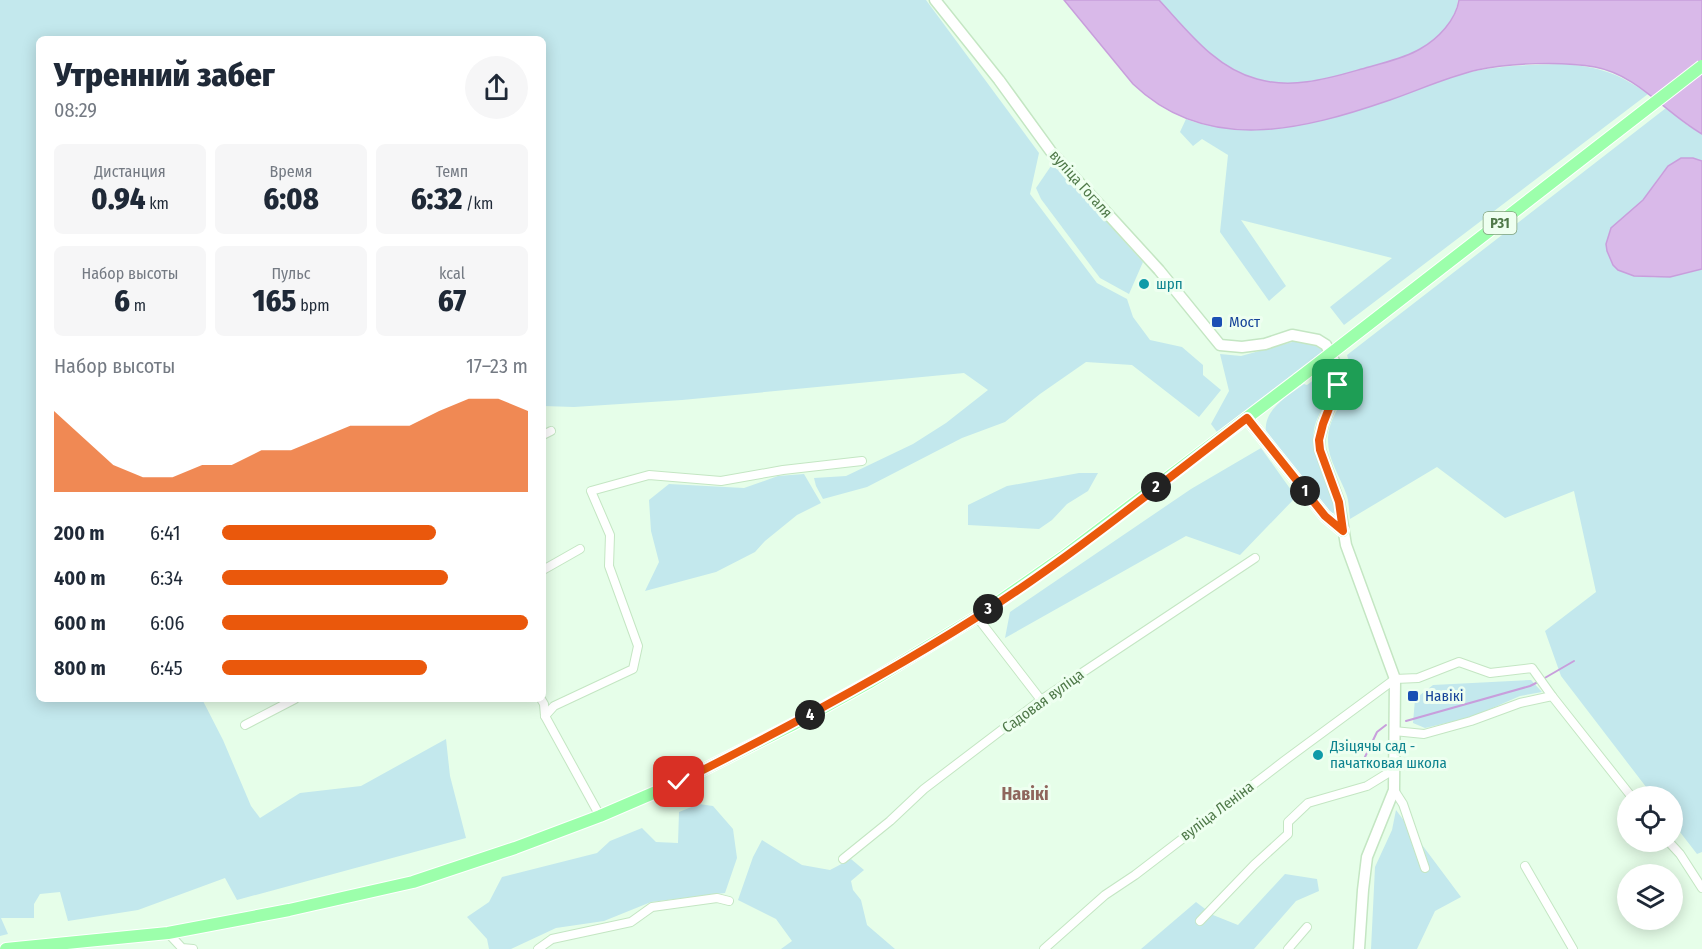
<!DOCTYPE html>
<html lang="ru">
<head>
<meta charset="utf-8">
<style>
	:root { --surface:#fff; --page:#f6f6f7; --text:#1f2937; --muted:#747a83; --accent:#ea580c }
	body { margin:0; font-family:"Fira Sans Condensed",sans-serif; background:var(--page); color:var(--text); height:100vh; display:flex; flex-direction:column; font-size:22px; white-space:nowrap }
	* { box-sizing:border-box; margin:0 }
	p { font-size:20px; color:var(--muted) }
	.icon { flex:none; width:33px; height:33px; fill:none; stroke:currentColor; stroke-width:2; stroke-linecap:round; stroke-linejoin:round }
	.map { position:relative; flex:1; overflow:hidden }
	.sheet { position:absolute; left:36px; top:36px; width:510px; height:666px; display:flex; flex-direction:column; background:var(--surface); border-radius:9px; box-shadow:0 3px 15px #0003 }
	.sheet>* { flex:none }
	.tools { position:absolute; left:1617px; top:786px; display:grid; gap:12px }
	.tools a { display:grid; place-items:center; width:66px; height:66px; border-radius:50%; background:var(--surface); box-shadow:0 3px 15px #0003; font-size:30px }
	.pin { position:absolute; display:grid; place-items:center; width:51px; height:51px; color:#fff; margin:-26px; border-radius:12px; box-shadow:0 3px 9px #0006 }
	.km { position:absolute; width:30px; height:30px; margin:-15px; border-radius:50%; background:#222; color:#fff; font-size:16px; line-height:30px; text-align:center }
	.round { display:grid; place-items:center; flex:none; width:63px; height:63px; border-radius:32px; background:var(--page) }
	.headline { display:flex; align-items:center; justify-content:space-between; height:102px; padding:0 18px }
	h1 { font-size:33px; font-weight:800; line-height:45px }
	.figures { display:grid; grid-template-columns:repeat(3,1fr); gap:9px; height:102px; padding:6px 18px }
	.figures div { display:grid; align-content:center; border-radius:9px; background:var(--page); text-align:center }
	.figures b { font-size:30px; font-weight:800 }
	.figures small { font-size:16px; font-weight:400 }
	.figures p { font-size:16px }
	.chart { height:168px; padding:12px 18px }
	.chart p { display:flex; justify-content:space-between }
	.chart svg { width:100%; height:108px; margin-top:6px; fill:var(--accent); opacity:.7 }
	ul { padding:0 18px; list-style:none; font-size:20px }
	li { display:grid; grid-template-columns:96px 72px 1fr; align-items:center; height:45px }
	li i { height:15px; border-radius:8px; background:var(--accent) }
	.map>svg:first-child { display:block }
</style>
</head>
<body>
<div class="map">
<svg width="1702" height="949" viewBox="0 0 1702 949">
	<rect width="100%" height="100%" fill="#e6fee9"/>
	<g fill="#c3e8ed">
		<path d="M0,0H926L1039,153L1030,194L1097,283L1127,299L1133,317L1150,340L1182,347L1203,365V375L1221,390L1199,417L1132,365L1086,362L1040,394L1005,422L962,438L867,487L823,499L816,486L814,478L846,476L913,444L946,423L988,390L964,373L682,400L574,407L543,406V39H39V699H202L223,740L251,806L260,818L300,793L361,786L446,739L450,776L466,838L237,900L225,878L138,910L68,921L60,892L40,894L34,904V918H1L8,934L0,936Z"/>
		<path d="M1159,0H1458C1456,20 1438,39 1420,49C1405,58 1386,62 1369,67C1332,77 1295,90 1257,79C1215,68 1187,30 1159,0Z"/>
		<path d="M1563,64C1600,67 1618,73 1648,94L1344,325L1330,307L1392,258L1241,220L1286,286L1269,301L1220,232L1228,155L1202,139L1193,146L1180,132L1186,119C1279,152 1371,101 1459,75C1493,65 1529,65 1563,64Z"/>
		<path d="M1666,108L1687,125L1702,134V161C1672,151 1662,173 1648,194C1644,199 1639,203 1635,208C1625,224 1618,243 1610,259C1626,286 1677,277 1702,269V852L1697,854L1673,823L1672,796H1653L1561,676L1545,631L1596,592L1574,491L1505,518L1437,467L1350,519C1349,511 1349,503 1347,496C1340,476 1327,459 1328,438C1330,404 1361,396 1347,355Z"/>
		<path d="M1053,163L1143,262L1129,294L1100,278L1041,199L1036,188Z"/>
		<path d="M1296,341C1307,342 1314,343 1323,351L1217,432L1211,424L1229,391L1220,354L1241,356Z"/>
		<path d="M1331,367C1339,392 1318,407 1314,430C1310,453 1329,489 1337,511L1331,514L1266,433C1263,409 1287,397 1304,384L1307,385Z"/>
		<path d="M1261,448L1296,497L1240,555L1186,536L1005,638L1010,612L1191,489Z"/>
		<path d="M1079,473H1098L1088,491L1067,504L1052,520L1039,529L968,525V505L1007,486Z"/>
		<path d="M804,474L821,503L797,515L765,541L755,552L716,572L645,591L659,562L651,531L649,500L669,484L744,488L778,476Z"/>
		<path d="M1531,680L1542,692L1520,696L1472,717L1425,728L1413,723L1415,699L1433,685Z"/>
		<path d="M699,804L713,806L733,829L737,858L725,893L651,902L604,921L556,928L511,949H489L487,939L467,917L489,902L502,877L597,853L610,841L642,828L656,842L678,843L679,812Z"/>
		<path d="M1396,810L1461,897L1435,911L1417,949H1371L1375,867L1392,830Z"/>
		<path d="M762,840L802,865L830,870L851,859L864,870L851,881L853,890L861,900L867,925L895,949H781L792,941L776,919L738,900L753,857Z"/>
		<path d="M1285,874L1317,879L1319,891L1296,901L1254,949H1141L1196,902L1213,915L1238,925Z"/>
	</g>
	<g fill="#d9b9e9" stroke="#c89edc" stroke-width="1.5">
		<path d="M1064,0H1159C1187,30 1215,68 1257,79C1295,90 1332,77 1369,67C1386,62 1405,58 1420,49C1438,39 1456,20 1459,0H1702V134C1665,113 1638,75 1595,67C1563,61 1508,63 1477,70C1447,77 1419,90 1390,100C1303,130 1207,155 1133,84Z"/>
		<path d="M1681,158H1693L1702,161V269L1670,277L1634,276L1618,270L1613,265L1607,251L1606,244L1611,228L1643,200L1668,166Z"/>
	</g>
	<g fill="none" stroke-linecap="round" stroke-linejoin="round">
		<g stroke="#c89edc" stroke-width="2">
			<path d="M1543,679L1574,661"/>
			<path d="M1406,721L1530,686L1538,682"/>
			<path d="M1364,759L1377,732L1386,725"/>
		</g>
		<g stroke="#c4e6c3" stroke-width="10">
			<g id="minor">
				<path d="M543,435L551,431"/>
				<path d="M543,570L580,549"/>
				<path d="M977,617L1041,700"/>
				<path d="M541,699L544,704L545,716L600,816"/>
				<path d="M545,716L554,706L633,669L638,646L609,566L610,535L591,491L649,475L721,481L783,470L862,461"/>
				<path d="M245,725L295,699"/>
				<path d="M1394,731L1424,734L1471,721L1520,703L1552,696L1631,796"/>
				<path d="M1394,790L1403,804L1425,868"/>
				<path d="M1669,842L1680,854L1702,888"/>
				<path d="M843,859L890,821L924,789L1041,700L1255,558"/>
				<path d="M1525,866L1573,949"/>
				<path d="M1200,921L1254,865L1288,834V822L1308,803L1367,786L1393,770"/>
				<path d="M168,933L182,948L193,949"/>
				<path d="M538,949L552,939L631,922L652,907L717,898L729,901"/>
				<path d="M1044,949L1105,895L1135,875L1284,761L1395,679L1418,678L1459,662L1490,673L1532,668L1552,696"/>
				<path d="M1288,949L1307,927"/>
			</g>
		</g>
		<g stroke="#c4e6c3" stroke-width="13">
			<path id="tertiary" d="M935,0L999,80L1052,153L1159,270L1220,345L1242,347L1265,344L1292,335L1318,340L1326,345L1337,367L1338,385L1323,424L1319,440L1320,450L1339,502L1346,545L1395,679L1394,790L1367,857L1363,890L1359,949"/>
		</g>
		<g stroke="#fff" stroke-width="14">
			<g id="primary">
				<path d="M1247,418L1325,516L1343,531"/>
				<path d="M6,949L168,933L289,910L413,882L515,848L600,816L679,782L792,725L868,683L977,617L1063,557L1298,379"/>
			</g>
		</g>
		<use href="#minor" stroke="#fff" stroke-width="8"/>
		<use href="#tertiary" stroke="#fff" stroke-width="10"/>
		<use href="#primary" stroke="#9cffab" stroke-width="12"/>
		<g stroke="#fff" stroke-width="14" stroke-linecap="butt">
			<path id="primary-bridge" d="M1298,379L1702,66"/>
		</g>
		<use href="#primary-bridge" stroke="#9cffab" stroke-width="12"/>
	</g>
	<g fill="none" stroke-linecap="round" stroke-linejoin="round">
		<g stroke="#fff" stroke-width="12">
			<path id="route" d="M679,782C781,731 881,678 977,617C1070,558 1159,485 1247,418L1325,516L1343,531L1339,502L1320,450L1319,440L1323,424L1338,385"/>
		</g>
		<use href="#route" stroke="#ea580c" stroke-width="8"/>
	</g>
	<g fill="#0f9aa8" stroke="#eefff0" stroke-width="2">
		<circle cx="1144" cy="284" r="6"/>
		<circle cx="1318" cy="755" r="6"/>
	</g>
	<g fill="#1a4fb4" stroke="#eefff0" stroke-width="2">
		<rect x="1211" y="316" width="12" height="12" rx="3"/>
		<rect x="1407" y="690" width="12" height="12" rx="3"/>
	</g>
	<g text-anchor="middle" stroke-width="6" stroke-linejoin="round" paint-order="stroke">
		<rect fill="#eefff0" stroke="#7fa17b" stroke-width="1.5" x="1483.5" y="212" width="33" height="22" rx="4.5"/>
		<g font-size="14" font-weight="bold" fill="#4f7949">
			<text x="1500" y="228">Р31</text>
		</g>
		<g font-size="15" fill="#4f7949" stroke="#eefff0">
			<text transform="translate(1081 184) rotate(48)" y="5">вуліца Гогаля</text>
			<text transform="translate(1043 701) rotate(-36)" y="5">Садовая вуліца</text>
			<text transform="translate(1217 811) rotate(-37)" y="5">вуліца Леніна</text>
		</g>
		<g font-size="15" fill="#0d838f" stroke="#eefff0" text-anchor="start">
			<text x="1156" y="289">шрп</text>
			<text x="1330" y="751">Дзіцячы сад -<tspan x="1330" dy="17">пачатковая школа</tspan></text>
		</g>
		<g font-size="15" fill="#164399" stroke="#eefff0" text-anchor="start">
			<text x="1229" y="327">Мост</text>
			<text x="1425" y="701">Навікі</text>
		</g>
		<g font-size="18" font-weight="bold" fill="#8f665c" stroke="#eefff0">
			<text x="1025" y="800">Навікі</text>
		</g>
	</g>
</svg>
<div class="tools">
<a><svg class="icon" aria-label="locate" viewBox="0 0 24 24"><circle cx="12" cy="12" r="6"/><path d="M12 2v4M12 18v4M2 12h4M18 12h4"/></svg></a>
<a><svg class="icon" aria-label="layers" viewBox="0 0 24 24"><path d="M12 4l9 5-9 5-9-5zM3 14l9 5 9-5"/></svg></a>
</div>
<div class="pin" style="left:1338px;top:385px;background:#1e9e55"><svg class="icon" aria-label="arrive" viewBox="0 0 24 24"><path d="M6 21V4h12l-3 4 3 4H6"/></svg></div>
<div class="pin" style="left:679px;top:782px;background:#d93025"><svg class="icon" aria-label="check" viewBox="0 0 24 24"><path d="M5 12l5 5 9-10"/></svg></div>
<b class="km" style="left:1305px;top:491px">1</b>
<b class="km" style="left:1156px;top:487px">2</b>
<b class="km" style="left:988px;top:609px">3</b>
<b class="km" style="left:810px;top:715px">4</b>
<section class="sheet">
<div class="headline"><div><h1>Утренний забег</h1><p>08:29</p></div><a class="round"><svg class="icon" aria-label="share" viewBox="0 0 24 24"><path d="M12 15V3M7 8l5-5 5 5M5 13v7h14v-7"/></svg></a></div>
<div class="figures">
<div><p>Дистанция</p><b>0.94<small> km</small></b></div>
<div><p>Время</p><b>6:08</b></div>
<div><p>Темп</p><b>6:32<small> /km</small></b></div>
</div>
<div class="figures">
<div><p>Набор высоты</p><b>6<small> m</small></b></div>
<div><p>Пульс</p><b>165<small> bpm</small></b></div>
<div><p>kcal</p><b>67</b></div>
</div>
<div class="chart"><p><span>Набор высоты</span>17–23 m</p>
<svg viewBox="0 0 160 44" preserveAspectRatio="none"><path d="M0 44V11L10 22L20 33L30 38L40 38L50 33L60 33L70 27L80 27L90 22L100 17L110 17L120 17L130 11L140 6L150 6L160 11V44z"/></svg>
</div>
<ul>
<li><b>200 m</b>6:41<i style="width:70%"></i></li>
<li><b>400 m</b>6:34<i style="width:74%"></i></li>
<li><b>600 m</b>6:06<i style="width:100%"></i></li>
<li><b>800 m</b>6:45<i style="width:67%"></i></li>
</ul>
</section>
</div>
</body>
</html>
